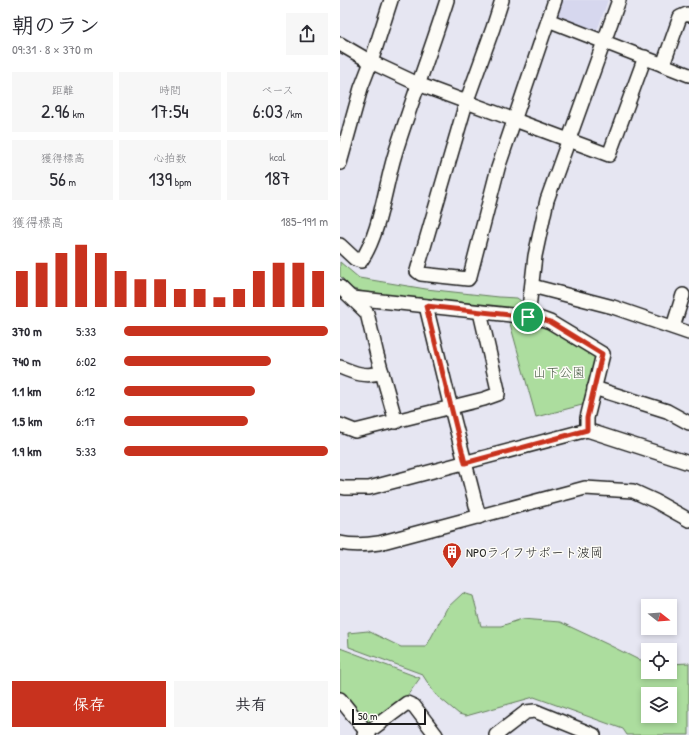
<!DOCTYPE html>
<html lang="ja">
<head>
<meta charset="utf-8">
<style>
	:root { --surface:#fff; --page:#f7f7f7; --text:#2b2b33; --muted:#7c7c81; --accent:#c8321e }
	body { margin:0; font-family:"Patrick Hand","Klee One",sans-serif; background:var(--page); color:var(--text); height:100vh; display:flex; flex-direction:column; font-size:15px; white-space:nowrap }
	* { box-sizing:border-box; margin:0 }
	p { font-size:13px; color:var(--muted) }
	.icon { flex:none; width:22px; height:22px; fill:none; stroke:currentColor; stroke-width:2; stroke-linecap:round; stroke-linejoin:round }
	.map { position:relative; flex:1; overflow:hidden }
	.sheet { display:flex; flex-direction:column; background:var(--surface); width:340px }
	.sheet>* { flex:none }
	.needle { width:26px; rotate:107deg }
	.tools { position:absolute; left:301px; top:599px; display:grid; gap:8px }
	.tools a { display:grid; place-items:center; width:36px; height:36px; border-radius:0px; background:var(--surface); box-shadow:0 2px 6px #0003; font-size:20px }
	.scale { position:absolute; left:12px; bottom:10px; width:74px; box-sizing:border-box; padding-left:4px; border:2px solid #1c1c1c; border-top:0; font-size:11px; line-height:14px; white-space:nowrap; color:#1c1c1c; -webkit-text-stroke:3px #fdfcf7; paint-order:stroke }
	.pin { position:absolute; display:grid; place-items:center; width:34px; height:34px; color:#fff; margin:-17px; border:2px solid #fff; border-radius:50%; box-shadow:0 1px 4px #0007 }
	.round { display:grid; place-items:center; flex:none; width:42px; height:42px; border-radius:0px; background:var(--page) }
	.headline { display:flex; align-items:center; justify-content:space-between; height:68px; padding:0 12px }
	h1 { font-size:22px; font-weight:600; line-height:30px }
	.stats { display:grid; grid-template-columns:repeat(3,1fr); gap:6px; height:68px; padding:4px 12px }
	.stats div { display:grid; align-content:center; border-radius:0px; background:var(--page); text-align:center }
	.stats b { font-size:20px; font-weight:600 }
	.stats small { font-size:11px; font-weight:400 }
	.stats p { font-size:11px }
	.chart { height:112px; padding:8px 12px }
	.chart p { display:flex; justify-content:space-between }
	.chart svg { width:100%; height:72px; margin-top:4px; stroke:var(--accent); stroke-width:6 }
	.primary-button { display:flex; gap:8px; margin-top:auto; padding:8px 12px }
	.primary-button a { flex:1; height:46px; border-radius:0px; background:var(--accent); color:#fff; font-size:16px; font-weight:600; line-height:46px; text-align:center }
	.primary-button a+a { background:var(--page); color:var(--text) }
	ul { padding:0 12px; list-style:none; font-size:13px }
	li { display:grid; grid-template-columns:64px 48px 1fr; align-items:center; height:30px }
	li i { height:10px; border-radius:5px; background:var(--accent) }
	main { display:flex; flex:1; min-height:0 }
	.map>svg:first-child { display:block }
</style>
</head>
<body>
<main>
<section class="sheet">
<div class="headline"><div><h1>朝のラン</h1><p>09:31 · 8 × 370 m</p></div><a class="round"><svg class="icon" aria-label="share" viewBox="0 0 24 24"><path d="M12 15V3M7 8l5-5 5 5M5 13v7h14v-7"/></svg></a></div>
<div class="stats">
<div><p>距離</p><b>2.96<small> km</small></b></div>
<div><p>時間</p><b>17:54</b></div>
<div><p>ペース</p><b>6:03<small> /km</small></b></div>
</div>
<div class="stats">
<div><p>獲得標高</p><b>56<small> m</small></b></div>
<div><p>心拍数</p><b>139<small> bpm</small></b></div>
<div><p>kcal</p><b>187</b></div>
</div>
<div class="chart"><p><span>獲得標高</span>185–191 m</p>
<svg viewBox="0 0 160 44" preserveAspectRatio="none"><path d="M5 44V22M15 44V17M25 44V11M35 44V6M45 44V11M55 44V22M65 44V27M75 44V27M85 44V33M95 44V33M105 44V38M115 44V33M125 44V22M135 44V17M145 44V17M155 44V22"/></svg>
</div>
<ul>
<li><b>370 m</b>5:33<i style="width:100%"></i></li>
<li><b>740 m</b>6:02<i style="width:72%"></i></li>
<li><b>1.1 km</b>6:12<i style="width:64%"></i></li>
<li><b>1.5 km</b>6:17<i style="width:61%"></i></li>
<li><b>1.9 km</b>5:33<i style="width:100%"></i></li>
</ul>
<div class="primary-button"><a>保存</a><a>共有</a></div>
</section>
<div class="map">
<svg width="349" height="735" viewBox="0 0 349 735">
	<rect width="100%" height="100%" fill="#e6e6f2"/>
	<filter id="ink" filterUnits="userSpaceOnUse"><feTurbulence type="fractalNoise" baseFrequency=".025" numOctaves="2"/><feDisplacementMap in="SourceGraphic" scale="8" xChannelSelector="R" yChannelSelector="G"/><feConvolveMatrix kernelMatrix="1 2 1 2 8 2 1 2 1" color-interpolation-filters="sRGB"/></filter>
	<g filter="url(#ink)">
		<path fill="#d6d7ee" d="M220,0H268L258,28L252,32L218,19L216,15Z"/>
		<g fill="#acdd9e" stroke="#647c5d" fill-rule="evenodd">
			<path d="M0,262L19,278L86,289L159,297L177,298L181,301L179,307L175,309L28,293L13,289L0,276Z"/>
			<path d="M169,320L202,324L254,353L256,360L246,404L196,417Z"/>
			<path d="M123,593L133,596L141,626H161L182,619L220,622L267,644L297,659L308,662V672H330V664L349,663V735H287L283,729L194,697L126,716L119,714L95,694L82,674L9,647L8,633L28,631L61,647H86L107,608ZM308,694H330V716H308Z"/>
			<path d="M0,648L80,678L67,696L30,724L24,722L0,692Z"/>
		</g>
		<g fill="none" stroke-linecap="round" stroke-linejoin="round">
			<g stroke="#1c1c1c" stroke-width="16">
				<g id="minor">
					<path d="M162,0L153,28L126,103L77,271L81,274L128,279L130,276L158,168L215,0"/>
					<path d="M208,20L349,75"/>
					<path d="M0,44L31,62L78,84L269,155L305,57"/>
					<path d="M323,65L340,17L347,14L349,15"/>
					<path d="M0,163L21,88L31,62L51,0"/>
					<path d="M0,245L15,259L21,261C40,234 45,186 55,154C71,102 91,51 107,0"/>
					<path d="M192,286L273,307L349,333"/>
					<path d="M0,287L27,313L37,355L56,422"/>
					<path d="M13,298L199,318L210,322L263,354L247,418V430"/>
					<path d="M86,306L111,408L139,517"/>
					<path d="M188,317L195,256L207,200L279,0"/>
					<path d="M333,327L343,295"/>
					<path d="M0,367C14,373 27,378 42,372"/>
					<path d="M254,388L327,411L349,423"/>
					<path d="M0,425L15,431L144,399L158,394V390L140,312"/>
					<path d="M0,487L5,488H29L247,430L349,463"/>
					<path d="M0,543C14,546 26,545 39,543L245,488L293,491L315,501L349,520"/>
					<path d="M0,699L29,735"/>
					<path d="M24,735L67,703L74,706L96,735"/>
					<path d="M156,735L186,712L195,711L254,735"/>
				</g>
			</g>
			<use href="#minor" stroke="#fdfcf7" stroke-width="13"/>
		</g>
	</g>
	<g fill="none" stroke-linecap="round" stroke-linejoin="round" filter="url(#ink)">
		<g stroke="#fff" stroke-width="8">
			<path id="route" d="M86,306L199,318L210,322L262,354L247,418V430L125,463Z"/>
		</g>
		<use href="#route" stroke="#c8321e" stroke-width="5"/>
	</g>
	<defs>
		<g id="building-pin" transform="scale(1)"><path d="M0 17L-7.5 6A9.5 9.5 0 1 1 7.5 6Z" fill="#c8321e" stroke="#fdfcf7"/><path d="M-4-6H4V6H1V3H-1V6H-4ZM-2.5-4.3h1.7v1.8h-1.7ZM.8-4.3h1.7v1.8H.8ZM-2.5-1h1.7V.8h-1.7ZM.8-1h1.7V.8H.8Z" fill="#fff"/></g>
	</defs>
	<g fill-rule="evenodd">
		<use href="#building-pin" x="112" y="552"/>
	</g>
	<g text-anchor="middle" stroke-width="3" stroke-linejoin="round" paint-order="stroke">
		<g font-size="13" fill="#4e604a" stroke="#fdfcf7">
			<text x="219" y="377">山下公園</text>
		</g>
		<g font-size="13" fill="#1c1c1c" stroke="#fdfcf7" text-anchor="start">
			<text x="126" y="557">NPOライフサポート波岡</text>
		</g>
	</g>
</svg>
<div class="tools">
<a><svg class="needle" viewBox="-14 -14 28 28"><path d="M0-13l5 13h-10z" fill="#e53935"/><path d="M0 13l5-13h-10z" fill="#7c7c81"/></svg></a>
<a><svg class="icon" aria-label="locate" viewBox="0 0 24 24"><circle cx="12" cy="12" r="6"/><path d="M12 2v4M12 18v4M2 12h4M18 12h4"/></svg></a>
<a><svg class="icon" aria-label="layers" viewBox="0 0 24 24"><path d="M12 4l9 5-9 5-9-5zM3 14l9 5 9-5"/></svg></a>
</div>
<div class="scale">50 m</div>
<div class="pin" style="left:188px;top:317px;background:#1e9e55"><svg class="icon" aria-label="arrive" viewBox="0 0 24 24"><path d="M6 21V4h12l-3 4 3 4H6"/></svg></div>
</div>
</main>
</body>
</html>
